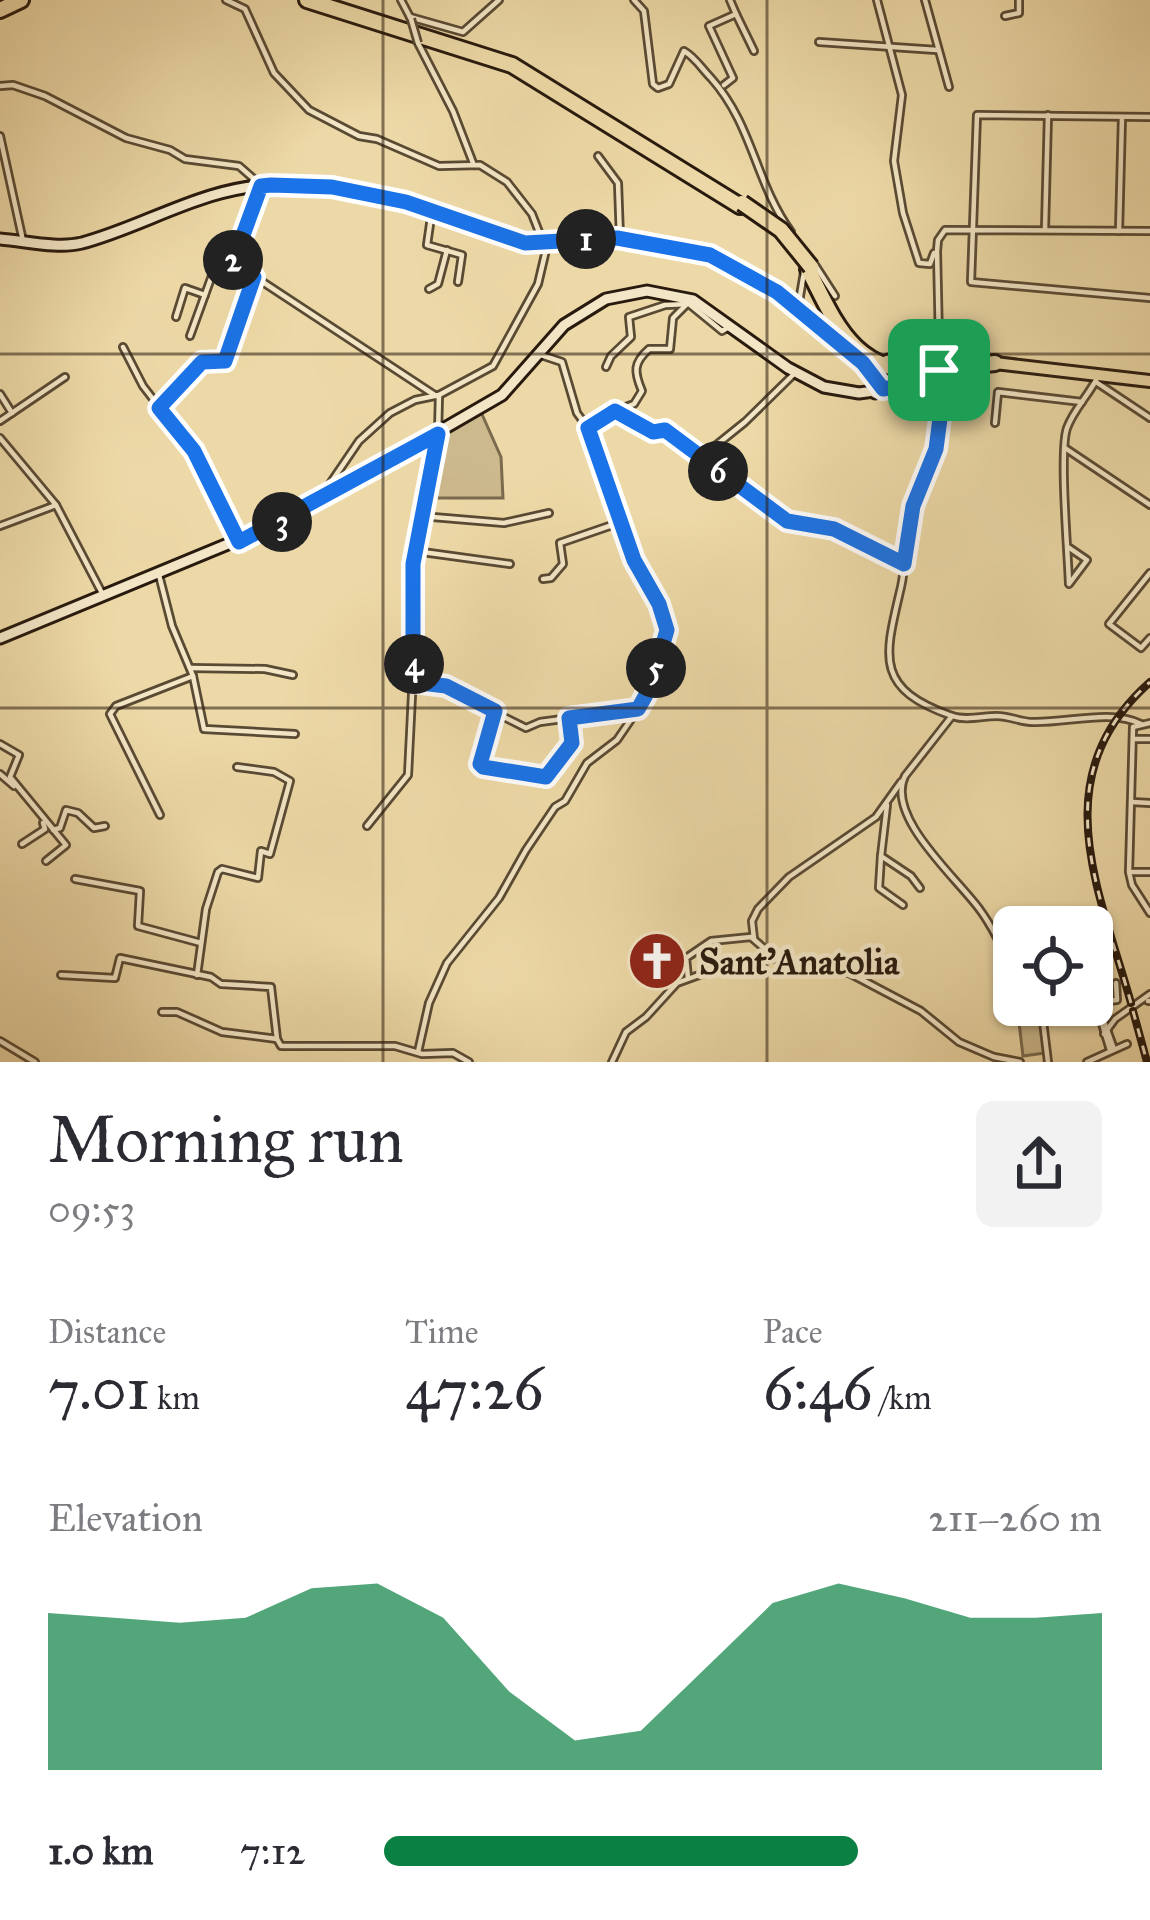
<!DOCTYPE html>
<html lang="en">
<head>
<meta charset="utf-8">
<style>
	:root { --surface:#fff; --page:#f2f2f3; --text:#2b2b33; --muted:#7c7c81; --accent:#0b8043 }
	body { margin:0; font-family:"IM FELL Great Primer",serif; background:var(--page); color:var(--text); height:100vh; display:flex; flex-direction:column; font-size:45px; white-space:nowrap }
	* { box-sizing:border-box; margin:0 }
	p { font-size:39px; color:var(--muted) }
	.icon { flex:none; width:66px; height:66px; fill:none; stroke:currentColor; stroke-width:2; stroke-linecap:round; stroke-linejoin:round }
	.map { position:relative; height:1062px; overflow:hidden }
	.panel { display:flex; flex-direction:column; background:var(--surface); flex:1 }
	.panel>* { flex:none }
	.tools { position:absolute; left:993px; top:906px; display:grid; gap:24px }
	.tools a { display:grid; place-items:center; width:120px; height:120px; border-radius:18px; background:var(--surface); box-shadow:0 3px 9px #0004; font-size:60px }
	.pin { position:absolute; display:grid; place-items:center; width:102px; height:102px; color:#fff; margin:-51px; border-radius:24px; box-shadow:0 6px 18px #0006 }
	.km { position:absolute; width:60px; height:60px; margin:-30px; border-radius:50%; background:#222; color:#fff; font-size:33px; line-height:60px; text-align:center }
	.round { display:grid; place-items:center; flex:none; width:126px; height:126px; border-radius:18px; background:var(--page) }
	.head { display:flex; align-items:center; justify-content:space-between; height:204px; padding:0 48px }
	h1 { font-size:66px; font-weight:600; line-height:90px }
	.stats { display:grid; grid-template-columns:repeat(3,1fr); gap:18px; height:204px; padding:12px 48px }
	.stats div { display:grid; align-content:center }
	.stats b { font-size:60px; font-weight:600 }
	.stats small { font-size:33px; font-weight:400 }
	.stats p { font-size:33px }
	.chart { height:336px; padding:24px 48px }
	.chart p { display:flex; justify-content:space-between }
	.chart svg { width:100%; height:216px; margin-top:12px; fill:var(--accent); opacity:.7 }
	ul { padding:0 48px; list-style:none; font-size:39px }
	li { display:grid; grid-template-columns:192px 144px 1fr; align-items:center; height:90px }
	li i { height:30px; border-radius:15px; background:var(--accent) }
	.map>svg:first-child { display:block }
</style>
</head>
<body>
<div class="map">
<svg width="1150" height="1062" viewBox="0 0 1150 1062">
	<rect width="100%" height="100%" fill="#edd9a7"/>
	<filter id="stains"><feTurbulence type="fractalNoise" baseFrequency=".00167" numOctaves="4"/><feColorMatrix values="0 0 0 0 .2 0 0 0 0 .09 0 0 0 0 .02 0 0 0 .5 -.17"/></filter>
	<radialGradient id="worn" r=".72"><stop offset=".6" stop-color="#630" stop-opacity="0"/><stop offset="1" stop-color="#630" stop-opacity=".3"/></radialGradient>
	<g fill="#ccb98d" stroke="#7a6a4e" stroke-width="3">
		<path d="M481,412L501,457L503,498H428L441,435Z"/>
		<path d="M1039,1011L1045,1053L1023,1056L1018,1014Z"/>
	</g>
	<g fill="none" stroke-linecap="round" stroke-linejoin="round">
		<g stroke="#594a34" stroke-width="10">
			<g id="street">
				<path d="M226,0L245,9L274,73L309,110L359,136L377,139L439,166L480,165L507,182L532,214L546,250L538,284L493,366L439,395L415,400L390,413L359,441L323,494"/>
				<path d="M401,0L411,19"/>
				<path d="M634,0L644,11L653,84L658,88L669,84L684,51C696,58 701,68 711,78C753,125 755,182 791,232"/>
				<path d="M877,0L902,95L894,161L903,213L919,263L930,264L934,253"/>
				<path d="M925,0L949,87"/>
				<path d="M736,14L754,51"/>
				<path d="M1005,16L1019,13V0"/>
				<path d="M410,17L463,32L499,0"/>
				<path d="M819,42L937,50"/>
				<path d="M418,43L453,111L473,163"/>
				<path d="M724,85L733,78L709,26L736,14L730,0"/>
				<path d="M0,86L13,85L45,96L126,138L170,150L185,159L239,166L262,186"/>
				<path d="M1150,117L977,115L971,282L1150,298"/>
				<path d="M0,136L23,241"/>
				<path d="M598,156L618,183L620,238"/>
				<path d="M432,210L427,245L462,255L458,282"/>
				<path d="M1045,229L1048,115"/>
				<path d="M1119,231L1122,117"/>
				<path d="M232,265L261,186"/>
				<path d="M815,265L835,296"/>
				<path d="M429,289L438,284L447,250"/>
				<path d="M798,308L804,272"/>
				<path d="M176,317L185,288L205,295"/>
				<path d="M190,336L218,259L243,269L436,396"/>
				<path d="M939,340L937,251L938,240L945,230L1150,231"/>
				<path d="M123,347L143,386L193,451L236,536"/>
				<path d="M606,367L611,356L631,337L629,317L665,305L689,304L722,331L731,326"/>
				<path d="M1096,382L1150,418"/>
				<path d="M941,392C950,431 926,470 914,505C904,531 907,561 901,587C885,656 873,688 952,716C966,721 983,716 997,716C1009,716 1021,722 1033,722C1068,723 1110,709 1141,724"/>
				<path d="M0,394L12,413"/>
				<path d="M161,406L202,362L225,361L254,277"/>
				<path d="M615,411L634,404L642,391C634,372 633,363 649,349H670L673,318L686,305"/>
				<path d="M0,421L65,377"/>
				<path d="M995,423L998,392L1082,402"/>
				<path d="M588,427L615,411L653,432L665,430L787,521L834,529L904,564"/>
				<path d="M0,438L56,505L102,593"/>
				<path d="M1065,448L1150,505"/>
				<path d="M699,459L745,422L795,373"/>
				<path d="M421,516L504,523L549,513"/>
				<path d="M0,526L56,505"/>
				<path d="M1068,547L1087,560L1069,584C1068,552 1059,452 1067,428C1074,409 1089,395 1097,378"/>
				<path d="M415,551L510,564"/>
				<path d="M1150,573L1109,624L1141,648L1150,638"/>
				<path d="M159,575L172,626L193,676L116,706L110,714L160,815"/>
				<path d="M543,579L551,578L563,564L560,543L621,522"/>
				<path d="M190,668L265,669L293,675"/>
				<path d="M193,676L204,729L295,734"/>
				<path d="M413,685L450,690L526,728L540,722L638,709"/>
				<path d="M495,711L480,764L546,777L572,743L569,717"/>
				<path d="M952,716L905,776C885,817 958,879 980,910C993,927 1001,948 1014,966"/>
				<path d="M1150,723L1133,727L1129,872L1132,885L1150,913"/>
				<path d="M1135,739H1150"/>
				<path d="M0,744L19,755L10,777L66,845L46,861"/>
				<path d="M0,774L14,786"/>
				<path d="M1132,802L1150,803"/>
				<path d="M887,805L881,856L911,876L920,888"/>
				<path d="M367,826L408,775L415,635L413,564L438,434L439,395"/>
				<path d="M53,830L60,828L66,810L78,813L94,828L105,826"/>
				<path d="M22,844L45,829L43,823"/>
				<path d="M881,856L879,888L903,905"/>
				<path d="M1132,872H1150"/>
				<path d="M75,879L140,891L138,926L201,943"/>
				<path d="M1064,916L1071,927"/>
				<path d="M1092,931L1098,928"/>
				<path d="M754,939L752,921L758,909L789,877L876,817L901,782"/>
				<path d="M686,961L669,962L670,968L686,967"/>
				<path d="M1092,967L1099,1014L1110,1050"/>
				<path d="M61,975L115,978L120,958L211,977L221,984L271,987L277,1039L281,1046H395L422,1054L453,1053L469,1062"/>
				<path d="M197,975L206,909L218,872L222,869L258,878L261,851L270,854L290,781L274,772L237,767"/>
				<path d="M688,978L686,958L711,941L751,937L773,956"/>
				<path d="M1148,1001H1150"/>
				<path d="M1097,1002L1117,1000L1116,983"/>
				<path d="M1041,1005L1048,1062"/>
				<path d="M162,1012H177L222,1032L277,1039"/>
				<path d="M1102,1016L1114,1049"/>
				<path d="M1104,1034L1115,1019L1150,994"/>
				<path d="M0,1041L35,1062"/>
				<path d="M418,1052L429,1003L447,963L499,898L526,850L555,807L565,801L587,763L617,740L645,699L667,630L659,604L634,560L588,428L577,413L562,362L541,355"/>
				<path d="M612,1062L626,1032L646,1017L677,983L710,971L776,958L807,972L849,973L921,1011L959,1042L994,1057L1020,1062"/>
				<path d="M1087,1062L1127,1044"/>
			</g>
		</g>
		<g stroke="#281a0e" stroke-width="15">
			<g id="secondary">
				<path d="M0,239C26,241 57,249 82,243C146,226 205,186 274,185C328,184 385,194 436,211C464,221 492,236 522,242C550,247 584,238 613,238C697,239 764,278 826,331C846,348 875,364 875,393"/>
				<path d="M939,341L942,383"/>
				<path d="M936,383L943,384L941,392L934,390Z"/>
				<path d="M0,638L286,520L502,395L564,325L606,299L647,291L693,300L788,368L824,387L859,393L935,383"/>
			</g>
		</g>
		<g stroke="#281a0e" stroke-width="16">
			<g id="primary">
				<path d="M995,363L1150,381"/>
				<path d="M944,388L953,376L970,371"/>
			</g>
		</g>
		<g stroke="#281a0e" stroke-width="20">
			<g id="highway">
				<path d="M307,0L512,65L740,206"/>
				<path d="M0,10L21,0"/>
				<path d="M808,269C838,329 855,374 934,373"/>
				<path d="M887,363L901,359L920,338L939,341"/>
				<path d="M945,368L995,363"/>
			</g>
		</g>
		<use href="#street" stroke="#f3e6c6" stroke-width="4.5"/>
		<use href="#secondary" stroke="#f3e6c6" stroke-width="9"/>
		<use href="#primary" stroke="#edd9a7" stroke-width="10"/>
		<use href="#highway" stroke="#edd9a7" stroke-width="14"/>
		<g stroke="#281a0e" stroke-width="8">
			<g id="rail">
				<path d="M1131,1003C1099,889 1043,777 1150,682"/>
				<path d="M1133,1011L1147,1062"/>
			</g>
		</g>
		<use href="#rail" stroke="#f3e6c6" stroke-width="3" stroke-dasharray="9" stroke-linecap="butt"/>
		<g stroke="#594a34" stroke-width="10" stroke-linecap="butt">
			<path id="street-bridge" d="M411,19L418,43"/>
		</g>
		<g stroke="#281a0e" stroke-width="20" stroke-linecap="butt">
			<g id="highway-bridge">
				<path d="M742,203L781,230L811,267"/>
				<path d="M933,370L945,368"/>
			</g>
		</g>
		<use href="#street-bridge" stroke="#f3e6c6" stroke-width="4.5"/>
		<use href="#highway-bridge" stroke="#edd9a7" stroke-width="14"/>
	</g>
	<g fill="none" stroke-linecap="round" stroke-linejoin="round">
		<g stroke="#fff" stroke-width="24">
			<path id="route" d="M271,185L332,187L406,202L525,243L617,238L710,255L777,292L863,363L883,389L931,381L939,370L944,388L936,449L913,506L904,564L834,529L787,521L665,430L653,432L615,411L588,428L634,560L659,604L667,630L651,686L638,709L569,718L572,743L546,777L483,767L480,764L495,711L446,686L413,682V564L438,434L239,542L194,451L159,408L202,362L225,361L254,277L232,265L261,186Z"/>
		</g>
		<use href="#route" stroke="#1a73e8" stroke-width="15"/>
	</g>
	<path fill="none" stroke="#281a0e" stroke-width="3" stroke-opacity="0.55" d="M383,0V1062M767,0V1062M0,354H1150M0,708H1150"/>
	<defs>
		<g id="church-disc" transform="scale(3)"><circle r="9.5" fill="#8f2418" stroke="#f3e6c6"/><path d="M-1.2-6h2.4v3.5h3.3v2.4h-3.3V6h-2.4V-.1h-3.3v-2.4h3.3Z" fill="#fff"/></g>
	</defs>
	<g fill-rule="evenodd">
		<use href="#church-disc" x="657" y="961"/>
	</g>
	<g text-anchor="middle" stroke-width="9" stroke-linejoin="round" paint-order="stroke">
		<g font-size="36" font-weight="bold" fill="#281a0e" stroke="#f3e6c6" text-anchor="start">
			<text x="699" y="974">Sant'Anatolia</text>
		</g>
	</g>
	<rect width="100%" height="100%" filter="url(#stains)"/>
	<rect width="100%" height="100%" fill="url(#worn)"/>
</svg>
<div class="tools">
<a><svg class="icon" aria-label="locate" viewBox="0 0 24 24"><circle cx="12" cy="12" r="6"/><path d="M12 2v4M12 18v4M2 12h4M18 12h4"/></svg></a>
</div>
<div class="pin" style="left:939px;top:370px;background:#1e9e55"><svg class="icon" aria-label="arrive" viewBox="0 0 24 24"><path d="M6 21V4h12l-3 4 3 4H6"/></svg></div>
<b class="km" style="left:586px;top:239px">1</b>
<b class="km" style="left:233px;top:260px">2</b>
<b class="km" style="left:282px;top:522px">3</b>
<b class="km" style="left:414px;top:664px">4</b>
<b class="km" style="left:656px;top:668px">5</b>
<b class="km" style="left:718px;top:471px">6</b>
</div>
<section class="panel">
<div class="head"><div><h1>Morning run</h1><p>09:53</p></div><a class="round"><svg class="icon" aria-label="share" viewBox="0 0 24 24"><path d="M12 15V3M7 8l5-5 5 5M5 13v7h14v-7"/></svg></a></div>
<div class="stats">
<div><p>Distance</p><b>7.01<small> km</small></b></div>
<div><p>Time</p><b>47:26</b></div>
<div><p>Pace</p><b>6:46<small> /km</small></b></div>
</div>
<div class="chart"><p><span>Elevation</span>211–260 m</p>
<svg viewBox="0 0 160 44" preserveAspectRatio="none"><path d="M0 44V12L10 13L20 14L30 13L40 7L50 6L60 13L70 28L80 38L90 36L100 23L110 10L120 6L130 9L140 13L150 13L160 12V44z"/></svg>
</div>
<ul>
<li><b>1.0 km</b>7:12<i style="width:66%"></i></li>
</ul>
</section>
</body>
</html>
